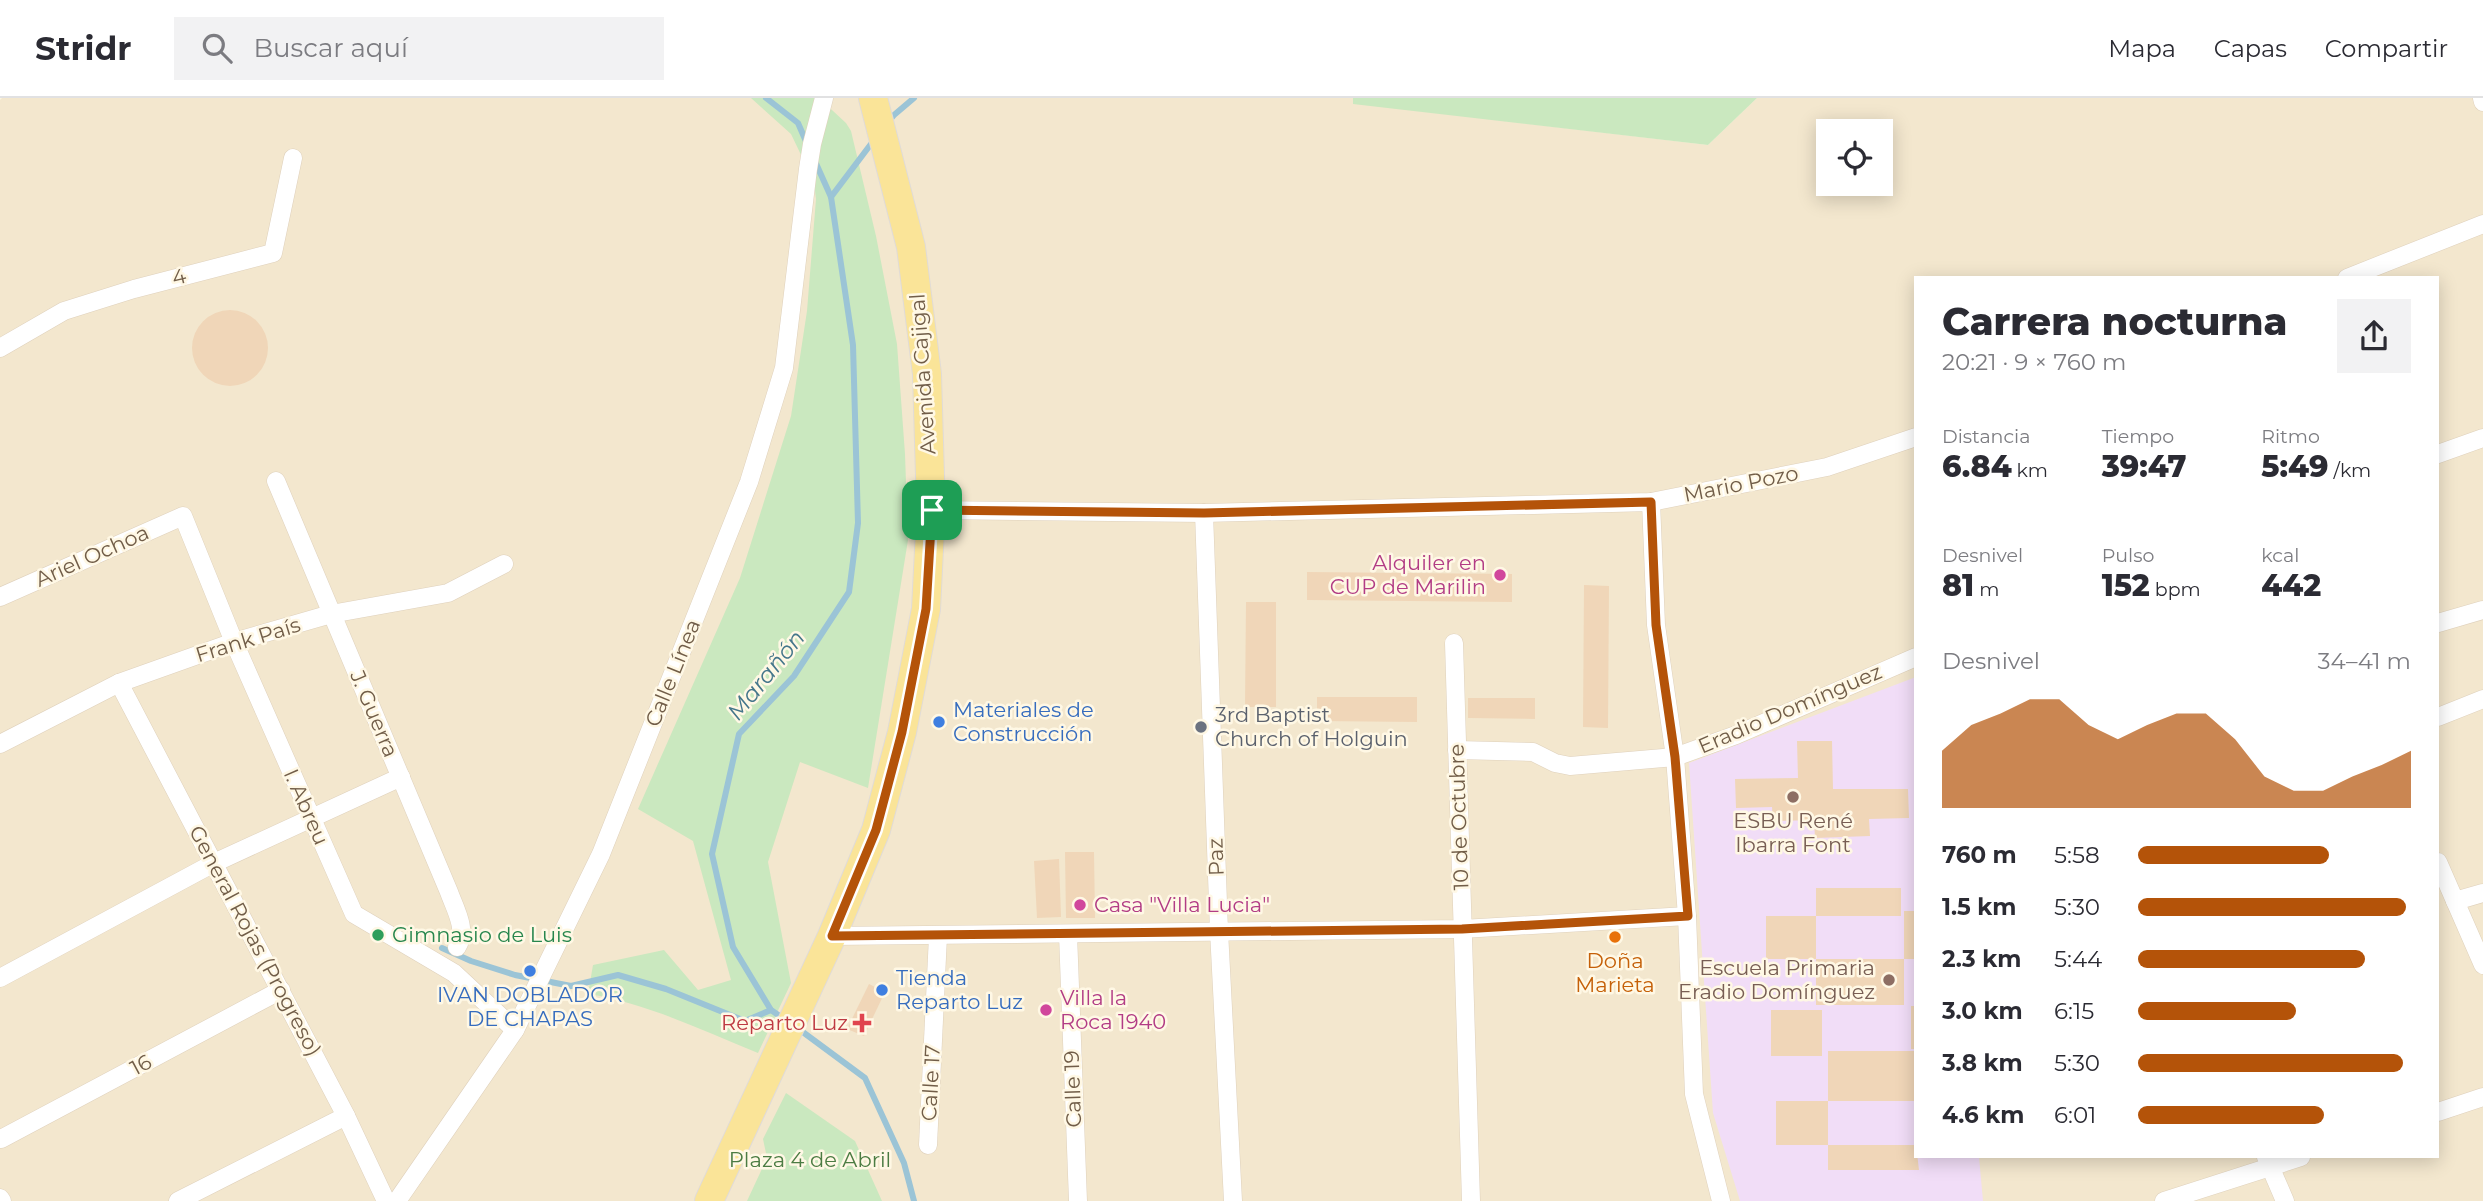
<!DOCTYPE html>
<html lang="es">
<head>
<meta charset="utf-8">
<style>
	:root { --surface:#fff; --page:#f2f2f3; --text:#2b2b33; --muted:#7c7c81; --line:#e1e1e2; --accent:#b45309 }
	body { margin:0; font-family:Montserrat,sans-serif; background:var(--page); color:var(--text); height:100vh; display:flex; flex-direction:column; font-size:26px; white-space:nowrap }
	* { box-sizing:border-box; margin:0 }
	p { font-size:23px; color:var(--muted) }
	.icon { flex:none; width:38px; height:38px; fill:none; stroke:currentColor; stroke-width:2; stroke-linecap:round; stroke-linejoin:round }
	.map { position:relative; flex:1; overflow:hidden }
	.details { position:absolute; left:1914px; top:178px; width:525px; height:882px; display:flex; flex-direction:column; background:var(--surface); border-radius:0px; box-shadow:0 4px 18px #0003 }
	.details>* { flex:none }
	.controls { position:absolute; left:1816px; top:21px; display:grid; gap:14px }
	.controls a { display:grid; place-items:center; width:77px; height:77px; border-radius:0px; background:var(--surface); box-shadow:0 4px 18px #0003; font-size:35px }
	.pin { position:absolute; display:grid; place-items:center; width:60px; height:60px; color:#fff; margin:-30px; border-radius:14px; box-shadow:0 4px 10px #0006 }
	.round { display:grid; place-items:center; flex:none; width:74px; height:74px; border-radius:0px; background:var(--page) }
	.head { display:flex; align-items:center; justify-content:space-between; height:119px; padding:0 28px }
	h1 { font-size:38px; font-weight:800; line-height:52px }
	.metrics { display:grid; grid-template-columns:repeat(3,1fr); gap:10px; height:119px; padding:7px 28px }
	.metrics div { display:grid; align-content:center }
	.metrics b { font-size:30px; font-weight:800 }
	.metrics small { font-size:19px; font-weight:400 }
	.metrics p { font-size:19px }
	.chart { height:196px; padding:14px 28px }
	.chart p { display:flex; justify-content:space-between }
	.chart svg { width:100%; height:126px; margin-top:7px; fill:var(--accent); opacity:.7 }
	ul { padding:0 28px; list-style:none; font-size:23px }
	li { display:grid; grid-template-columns:112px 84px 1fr; align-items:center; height:52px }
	li i { height:18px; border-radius:9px; background:var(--accent) }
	header { display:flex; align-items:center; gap:42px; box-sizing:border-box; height:98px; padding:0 35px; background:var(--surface); border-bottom:2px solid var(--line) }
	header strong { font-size:33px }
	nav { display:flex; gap:38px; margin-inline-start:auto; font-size:24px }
	.search { width:490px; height:63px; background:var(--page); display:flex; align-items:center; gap:18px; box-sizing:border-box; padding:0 24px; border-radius:0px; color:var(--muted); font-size:26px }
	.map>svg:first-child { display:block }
</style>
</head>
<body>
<header>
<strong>Stridr</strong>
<div class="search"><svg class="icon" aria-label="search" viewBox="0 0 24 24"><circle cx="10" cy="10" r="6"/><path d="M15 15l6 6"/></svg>Buscar aquí</div>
<nav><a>Mapa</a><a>Capas</a><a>Compartir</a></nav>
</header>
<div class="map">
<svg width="2483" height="1103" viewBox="0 0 2483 1103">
	<rect width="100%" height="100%" fill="#fbf5e0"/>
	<path fill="#f3e7ce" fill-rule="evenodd" d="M2,0H1353V5L1708,47L1757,0H2483V1103H0V2ZM1829,33H1881V86H1829ZM1916,180H2438V1059H1916Z"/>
	<path fill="#f1ddf7" d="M1916,579V1059H1979L1983,1103H1740L1713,1015L1689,665Z"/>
	<g fill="#cae8bf">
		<path d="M751,0H819L846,25L851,33L876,138L897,246L905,356L908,442L868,690L800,664L768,764L791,885L758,955C703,933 647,905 588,896L593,867L664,852L698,892L731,882L693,743L638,711L740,480L791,318L807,213L816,101L814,84L791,36Z"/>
		<path d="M1353,0H1757L1708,47L1353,6Z"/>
		<path d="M786,995L855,1043L882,1103H747L767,1060L763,1041Z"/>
	</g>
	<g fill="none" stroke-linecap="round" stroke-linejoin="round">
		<g stroke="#9bc4d6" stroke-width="6">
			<path d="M766,0L798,25L808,48"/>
			<path d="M887,25L894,17L914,0"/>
			<path d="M831,99L874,42"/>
			<path d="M442,850L471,863L515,877L571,888L618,877L666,891L745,923L771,912"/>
			<path d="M784,921L771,912L733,849L712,756L739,636L794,578L849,494L858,425L853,247L831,99L814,61"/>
			<path d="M796,929L865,980L904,1065L914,1103"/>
		</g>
	</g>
	<g fill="#f0d6b8">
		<circle cx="230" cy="250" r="38"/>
		<path d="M1307,474L1512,476V504L1307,502Z"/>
		<path d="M1584,487L1609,488L1608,630L1583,629Z"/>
		<path d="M1246,504H1276V609H1245Z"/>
		<path d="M1317,599H1417V624L1317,623Z"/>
		<path d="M1468,600H1535V621L1468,620Z"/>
		<path d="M1797,643H1832L1833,691H1908L1909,720L1869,721L1870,738L1815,740L1814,722L1773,723L1772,709L1736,710L1735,681L1798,680Z"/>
		<path d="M1065,754H1094L1095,820H1066Z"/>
		<path d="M1059,761L1061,819L1037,820L1034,763Z"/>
		<rect x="1816" y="790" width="85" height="28"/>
		<rect x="1904" y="813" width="12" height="48"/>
		<rect x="1766" y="818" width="50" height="43"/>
		<rect x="1816" y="861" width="88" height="46"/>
		<path d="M869,886L885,894L864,938L847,931Z"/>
		<rect x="1911" y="908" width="5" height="43"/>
		<rect x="1771" y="912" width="51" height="46"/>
		<rect x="1828" y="953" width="88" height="50"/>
		<rect x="1776" y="1003" width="52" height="44"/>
		<path d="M1828,1047H1916L1919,1072H1828Z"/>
	</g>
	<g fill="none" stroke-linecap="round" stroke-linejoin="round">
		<g stroke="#dfd1bc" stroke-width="19">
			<g id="street">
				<path d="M2482,0L2483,4"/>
				<path d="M2347,180L2483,126"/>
				<path d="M0,250L64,213L134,191L273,155L293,60"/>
				<path d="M2438,356L2483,340"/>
				<path d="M276,383L449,794C455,811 468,832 457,849"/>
				<path d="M1651,404L1656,527L1675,659L1687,818L1694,996L1721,1103"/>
				<path d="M931,412L1204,415L1651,404L1827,369L1916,339"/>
				<path d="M1204,415L1219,833L1233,1103"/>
				<path d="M0,499L183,418L234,544L354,816L454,875L515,932"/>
				<path d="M2438,525L2483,512"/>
				<path d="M1454,545L1471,1103"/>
				<path d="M119,585L346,1018L386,1103"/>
				<path d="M2438,619L2483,601"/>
				<path d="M0,646L119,585L234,544L331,516L448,495L504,466"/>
				<path d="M1457,652L1533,654L1555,665L1570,668L1675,659L1736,637L1916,559"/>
				<path d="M2438,764L2483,867"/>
				<path d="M2455,803L2483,795"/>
				<path d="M1068,836L1078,1103"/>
				<path d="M832,838L1462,831L1687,818"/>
				<path d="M0,880L214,765L401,679"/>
				<path d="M2438,1014L2483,999"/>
				<path d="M1,1041L281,892"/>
				<path d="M928,1047L938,838"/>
				<path d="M2266,1059L2285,1103"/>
				<path d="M0,1100L2,1103"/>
				<path d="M178,1103L346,1018"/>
				<path d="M397,1103L515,932L601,756L749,384L784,270L808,71L812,46L824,0"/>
				<path d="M2164,1103L2301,1059"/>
			</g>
		</g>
		<g stroke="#e0dbd7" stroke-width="30">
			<path id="primary" d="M709,1103L832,838L876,732L902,634L926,511L931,412L927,276L911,149L873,0"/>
		</g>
		<use href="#street" stroke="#fff" stroke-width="18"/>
		<use href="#primary" stroke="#fae498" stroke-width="28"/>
	</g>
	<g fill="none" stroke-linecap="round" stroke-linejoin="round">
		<g stroke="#fff" stroke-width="14">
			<path id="route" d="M1651,404L1656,527L1675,659L1688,818L1462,831L832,838L876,732L902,634L926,511L932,412L1204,415Z"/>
		</g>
		<use href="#route" stroke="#b45309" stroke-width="9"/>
	</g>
	<g fill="#d1479c" stroke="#fff8e5" stroke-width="2.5">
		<circle cx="1500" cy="477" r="7"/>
		<circle cx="1080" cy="807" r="7"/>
		<circle cx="1046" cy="912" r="7"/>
	</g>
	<g fill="#3f7fe0" stroke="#fff8e5" stroke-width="2.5">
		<circle cx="939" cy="624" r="7"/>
		<circle cx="530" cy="873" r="7"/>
		<circle cx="882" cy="892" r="7"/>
	</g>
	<circle fill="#6b7280" stroke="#fff8e5" stroke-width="2.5" cx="1201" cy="629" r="7"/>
	<g fill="#8d6e63" stroke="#fff8e5" stroke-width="2.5">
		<circle cx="1793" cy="699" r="7"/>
		<circle cx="1889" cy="882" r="7"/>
	</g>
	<circle fill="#2e9e5b" stroke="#fff8e5" stroke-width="2.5" cx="378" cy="837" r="7"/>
	<circle fill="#e8710a" stroke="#fff8e5" stroke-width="2.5" cx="1615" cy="839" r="7"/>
	<path fill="#e0444e" stroke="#fff8e5" stroke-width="2.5" d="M858.5 914.5h7v7h7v7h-7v7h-7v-7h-7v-7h7z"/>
	<g text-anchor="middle" stroke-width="5" stroke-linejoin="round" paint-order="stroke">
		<g font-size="21" fill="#715d48" stroke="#fff8e5">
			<text transform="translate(179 179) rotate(-14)" y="7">4</text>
			<text transform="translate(923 276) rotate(-94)" y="7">Avenida Cajigal</text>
			<text transform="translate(1741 386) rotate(-11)" y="7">Mario Pozo</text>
			<text transform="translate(92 458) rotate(-24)" y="7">Ariel Ochoa</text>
			<text transform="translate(248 542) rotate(-17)" y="7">Frank País</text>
			<text transform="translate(673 575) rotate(-68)" y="7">Calle Línea</text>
			<text transform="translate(1790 611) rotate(-23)" y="7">Eradio Domínguez</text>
			<text transform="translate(374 616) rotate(67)" y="7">J. Guerra</text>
			<text transform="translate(306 709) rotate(66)" y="7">I. Abreu</text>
			<text transform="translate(1459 719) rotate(-92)" y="7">10 de Octubre</text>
			<text transform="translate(1216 759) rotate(-92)" y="7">Paz</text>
			<text transform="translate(255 843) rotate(62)" y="7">General Rojas (Progreso)</text>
			<text transform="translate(141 967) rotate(-28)" y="7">16</text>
			<text transform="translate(931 985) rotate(-87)" y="7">Calle 17</text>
			<text transform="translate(1073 991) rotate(-92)" y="7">Calle 19</text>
		</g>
		<g font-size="21" fill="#b23c85" stroke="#fff8e5" text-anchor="start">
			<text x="1486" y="472" text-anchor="end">Alquiler en<tspan x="1486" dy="24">CUP de Marilin</tspan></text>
			<text x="1094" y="814">Casa "Villa Lucia"</text>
			<text x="1060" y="907">Villa la<tspan x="1060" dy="24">Roca 1940</tspan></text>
		</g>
		<g font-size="21" fill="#366cbe" stroke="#fff8e5" text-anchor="start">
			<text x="953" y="619">Materiales de<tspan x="953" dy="24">Construcción</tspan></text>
			<text x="896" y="887">Tienda<tspan x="896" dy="24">Reparto Luz</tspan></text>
			<text x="530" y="904" text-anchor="middle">IVAN DOBLADOR<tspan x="530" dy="24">DE CHAPAS</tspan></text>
		</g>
		<g font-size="21" fill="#5b616d" stroke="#fff8e5" text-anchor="start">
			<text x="1215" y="624">3rd Baptist<tspan x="1215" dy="24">Church of Holguin</tspan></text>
		</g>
		<g font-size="21" fill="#785e54" stroke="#fff8e5">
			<text x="1793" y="730">ESBU René<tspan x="1793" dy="24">Ibarra Font</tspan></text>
			<text x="1875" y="877" text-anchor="end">Escuela Primaria<tspan x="1875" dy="24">Eradio Domínguez</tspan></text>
		</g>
		<g font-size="21" fill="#27864d" stroke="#fff8e5" text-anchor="start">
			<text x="392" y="844">Gimnasio de Luis</text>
		</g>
		<g font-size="21" fill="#c56008" stroke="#fff8e5">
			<text x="1615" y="870">Doña<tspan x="1615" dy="24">Marieta</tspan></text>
		</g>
		<g font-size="21" fill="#be3a42" stroke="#fff8e5" text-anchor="end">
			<text x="848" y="932">Reparto Luz</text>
		</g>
		<g font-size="21" fill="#4c7c43" stroke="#fff8e5">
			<text x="810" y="1069">Plaza 4 de Abril</text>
		</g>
		<g font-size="23" font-style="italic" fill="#45768b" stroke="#fff8e5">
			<text transform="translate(766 577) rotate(-51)" y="8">Marañón</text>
		</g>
	</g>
</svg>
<div class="controls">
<a><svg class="icon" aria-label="locate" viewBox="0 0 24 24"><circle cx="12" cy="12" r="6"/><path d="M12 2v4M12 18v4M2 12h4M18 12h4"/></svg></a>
</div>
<div class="pin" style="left:932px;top:412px;background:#1e9e55"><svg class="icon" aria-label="arrive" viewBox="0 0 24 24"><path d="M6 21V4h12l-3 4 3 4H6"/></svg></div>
<section class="details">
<div class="head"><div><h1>Carrera nocturna</h1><p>20:21 · 9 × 760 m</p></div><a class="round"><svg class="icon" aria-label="share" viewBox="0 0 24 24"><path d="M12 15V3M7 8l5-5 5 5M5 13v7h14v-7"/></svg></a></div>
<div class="metrics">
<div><p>Distancia</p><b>6.84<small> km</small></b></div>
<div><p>Tiempo</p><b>39:47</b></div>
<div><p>Ritmo</p><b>5:49<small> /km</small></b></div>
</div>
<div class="metrics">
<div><p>Desnivel</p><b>81<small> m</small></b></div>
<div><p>Pulso</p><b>152<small> bpm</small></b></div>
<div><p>kcal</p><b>442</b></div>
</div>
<div class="chart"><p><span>Desnivel</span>34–41 m</p>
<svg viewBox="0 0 160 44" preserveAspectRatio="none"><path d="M0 44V24L10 15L20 11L30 6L40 6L50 15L60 20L70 15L80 11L90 11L100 20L110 33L120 38L130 38L140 33L150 29L160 24V44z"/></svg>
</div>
<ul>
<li><b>760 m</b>5:58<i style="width:70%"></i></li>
<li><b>1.5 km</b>5:30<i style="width:98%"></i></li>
<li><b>2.3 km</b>5:44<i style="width:83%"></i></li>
<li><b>3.0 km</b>6:15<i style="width:58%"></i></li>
<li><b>3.8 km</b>5:30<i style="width:97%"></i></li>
<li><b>4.6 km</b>6:01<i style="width:68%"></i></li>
</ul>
</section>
</div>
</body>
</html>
